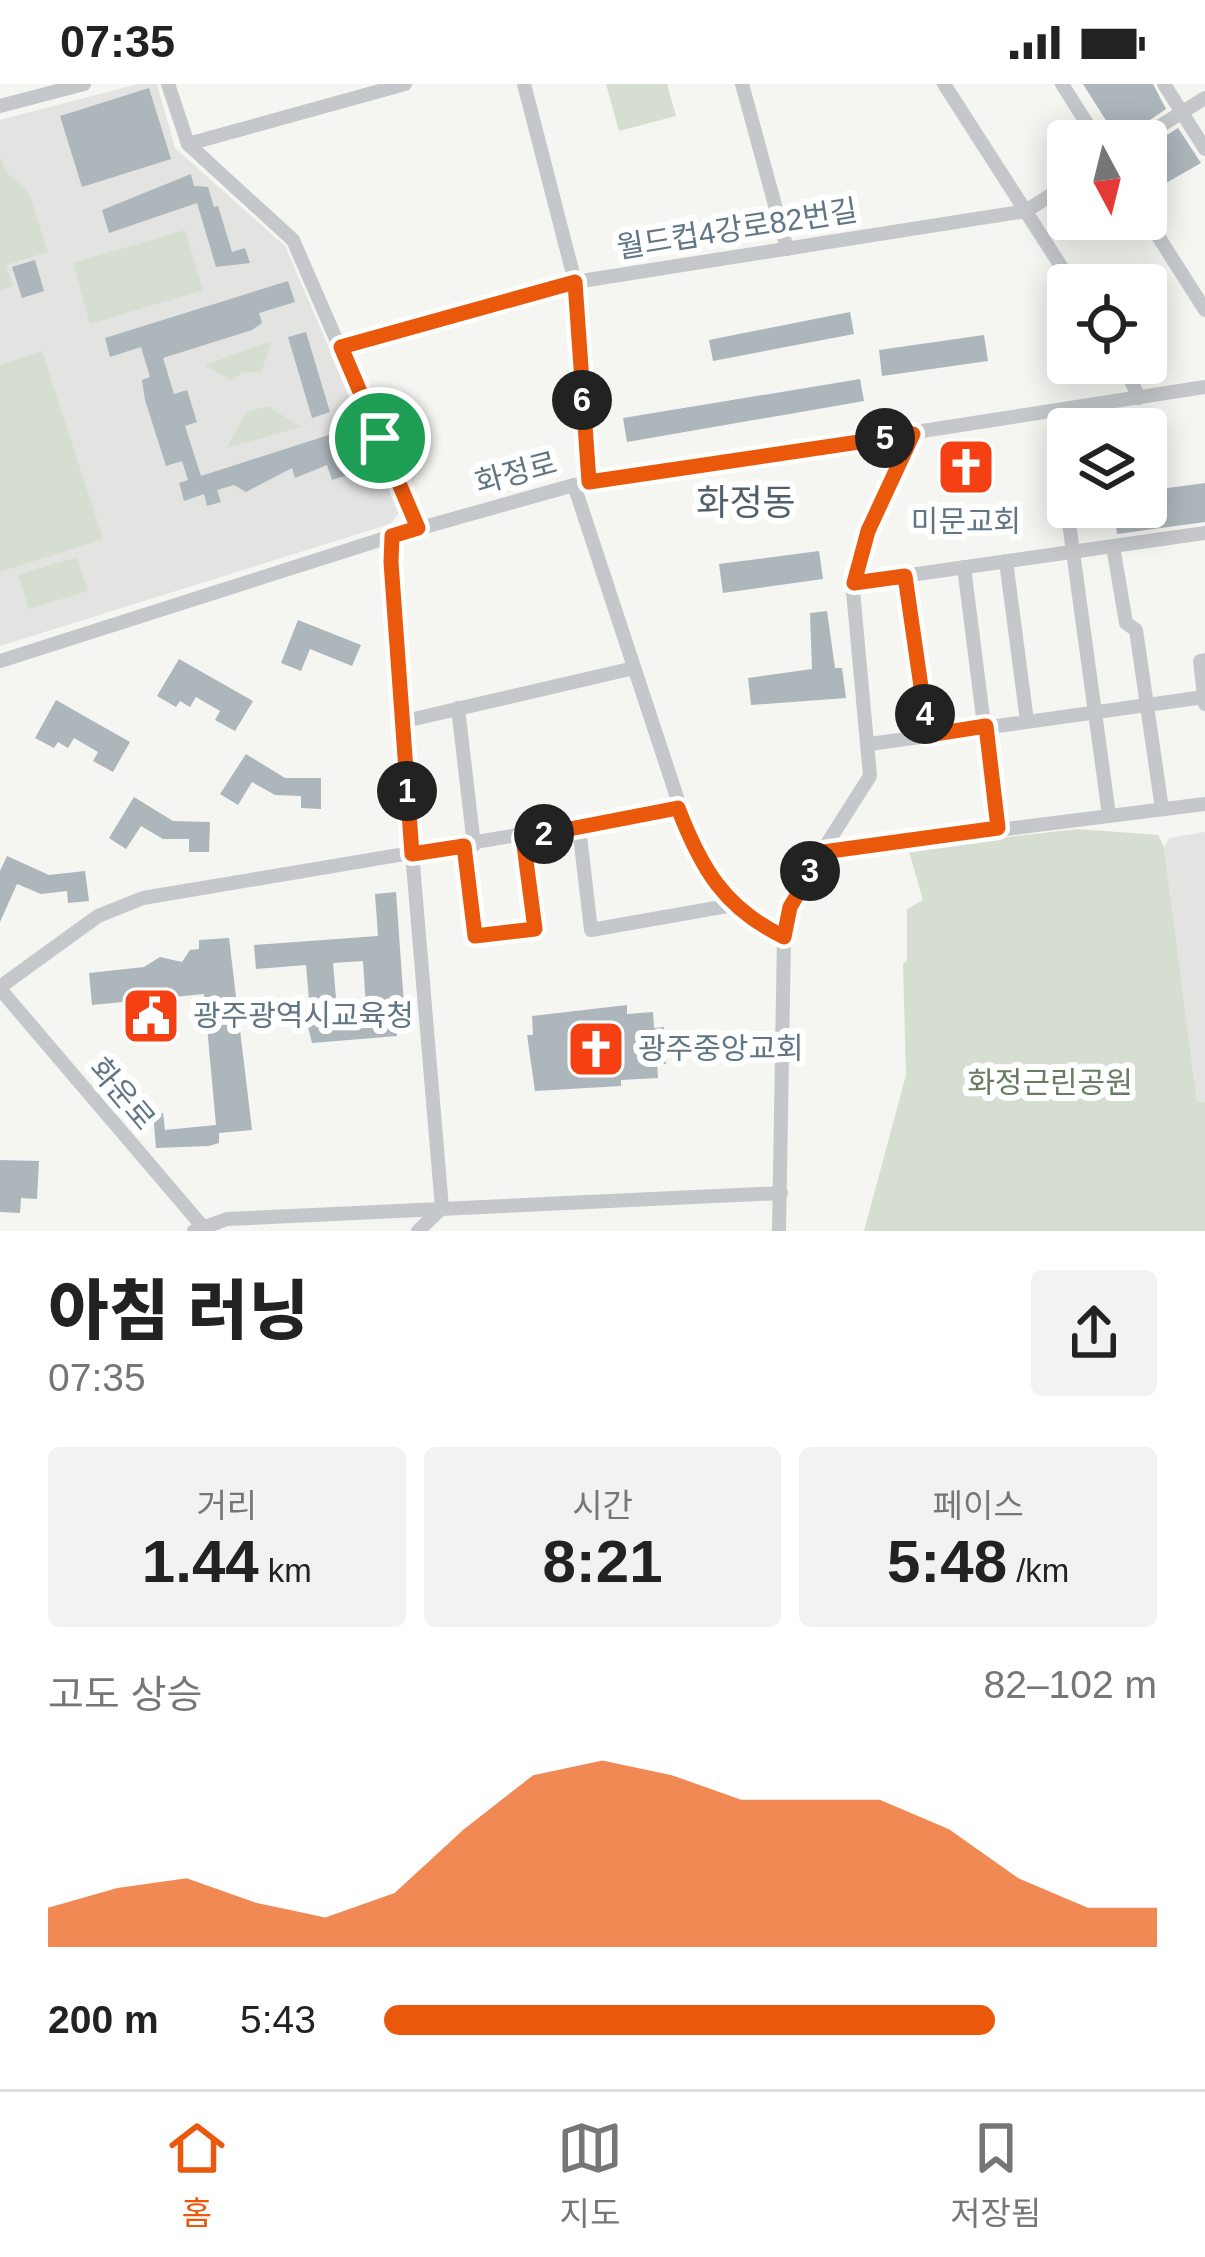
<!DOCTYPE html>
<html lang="ko">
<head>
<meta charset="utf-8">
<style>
	:root { --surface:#fff; --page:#f2f2f2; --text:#222; --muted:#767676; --line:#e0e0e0; --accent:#ea580c }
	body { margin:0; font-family:Helvetica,"Noto Sans KR",sans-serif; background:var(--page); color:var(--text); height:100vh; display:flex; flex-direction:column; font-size:45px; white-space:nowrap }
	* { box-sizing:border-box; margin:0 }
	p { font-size:39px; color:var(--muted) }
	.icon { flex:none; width:66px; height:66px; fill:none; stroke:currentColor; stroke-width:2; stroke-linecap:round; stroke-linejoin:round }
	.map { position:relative; height:1147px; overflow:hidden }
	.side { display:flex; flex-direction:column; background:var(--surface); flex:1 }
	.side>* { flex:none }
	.needle { width:78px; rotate:173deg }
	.buttons { position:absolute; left:1047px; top:36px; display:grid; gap:24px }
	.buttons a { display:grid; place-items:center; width:120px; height:120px; border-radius:12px; background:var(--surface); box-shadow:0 6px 30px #0003; font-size:60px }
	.pin { position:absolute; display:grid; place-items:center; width:102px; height:102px; color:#fff; margin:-51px; border:6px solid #fff; border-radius:50%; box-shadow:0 3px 12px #0007 }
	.km { position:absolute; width:60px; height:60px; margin:-30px; border-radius:50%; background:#222; color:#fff; font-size:33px; line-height:60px; text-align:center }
	.round { display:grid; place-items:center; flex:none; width:126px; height:126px; border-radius:12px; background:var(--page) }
	.summary { display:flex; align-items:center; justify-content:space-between; height:204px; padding:0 48px }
	h1 { font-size:66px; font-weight:800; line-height:90px }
	.stats { display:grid; grid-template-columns:repeat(3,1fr); gap:18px; height:204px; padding:12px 48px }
	.stats div { display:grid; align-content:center; border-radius:12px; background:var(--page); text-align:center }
	.stats b { font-size:60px; font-weight:800 }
	.stats small { font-size:33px; font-weight:400 }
	.stats p { font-size:33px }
	.chart { height:336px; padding:24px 48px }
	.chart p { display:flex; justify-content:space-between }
	.chart svg { width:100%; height:216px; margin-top:12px; fill:var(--accent); opacity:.7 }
	ul { padding:0 48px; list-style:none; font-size:39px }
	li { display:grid; grid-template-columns:192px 144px 1fr; align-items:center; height:90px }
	li i { height:30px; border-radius:15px; background:var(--accent) }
	.status { display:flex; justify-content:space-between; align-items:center; height:84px; padding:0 60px; background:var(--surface); direction:ltr }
	.status svg { height:33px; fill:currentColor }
	.menu { display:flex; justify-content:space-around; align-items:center; height:168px; border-top:3px solid var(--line); background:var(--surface); font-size:33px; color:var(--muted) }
	.menu a { display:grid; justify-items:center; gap:6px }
	.menu .selected { color:var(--accent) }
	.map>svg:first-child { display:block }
</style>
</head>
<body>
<div class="status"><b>07:35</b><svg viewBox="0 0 49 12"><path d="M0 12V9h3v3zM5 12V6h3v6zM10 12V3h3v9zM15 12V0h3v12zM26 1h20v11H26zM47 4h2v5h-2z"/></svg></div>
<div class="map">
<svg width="1205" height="1147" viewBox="0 0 1205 1147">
	<rect width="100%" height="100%" fill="#f5f5f1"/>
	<g fill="#e3e4e2">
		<path d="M138,0H157L175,64L285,162L400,428L390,440L0,562V36Z"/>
		<path d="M1205,748V1018L1197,1019L1164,763L1169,754Z"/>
	</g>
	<g fill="#d6ded2">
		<path d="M606,0H667L676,32L619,47Z"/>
		<path d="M0,73L6,88L29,109L48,168L6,181L13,202L0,207Z"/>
		<path d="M185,146L203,206L90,240L73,179Z"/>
		<path d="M272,257L261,289L243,288L232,297L204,281Z"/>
		<path d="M42,267L103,455L0,488V281Z"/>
		<path d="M268,322L301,343L227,364L246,328Z"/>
		<path d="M77,473L88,507L29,525L18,491Z"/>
		<path d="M1078,745L1158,751L1164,763L1197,1018H1205V1147H864L906,991L903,880L907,876V825L923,816L908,764Z"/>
	</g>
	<g fill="#adb6bb" fill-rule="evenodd">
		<path d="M1083,0H1153L1166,25L1119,57Z"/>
		<path d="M149,4L171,75L82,103L60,32Z"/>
		<path d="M1178,44L1201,79L1152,107L1146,99V64Z"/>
		<path d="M191,90L194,102L208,103L214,123L218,122L232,168L245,164L250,179L216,183L197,119L109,149L102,126Z"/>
		<path d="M35,176L44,207L22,214L12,183Z"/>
		<path d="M288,197L295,218L259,229L262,239L252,246L163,274L174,310L187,306L197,338L185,342L201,392L338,348L351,390L332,396L327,381L295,394L292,384L246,408L234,401L217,406L221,418L207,422L204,410L184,417L179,399L188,396L182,377L166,382L145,316L142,296L150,293L141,263L110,273L105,254Z"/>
		<path d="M850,228L854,250L713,277L709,256Z"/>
		<path d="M306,248L330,328L312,334L288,253Z"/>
		<path d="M984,251L988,277L882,292L879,266Z"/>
		<path d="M860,295L864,317L627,358L623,334Z"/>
		<path d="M1205,399V438L1117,450L1114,423H1146V407Z"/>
		<path d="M819,467L823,495L723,509L719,480Z"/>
		<path d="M827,527L835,584H842L846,614L751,621L748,594L812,585L810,529Z"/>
		<path d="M298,536L361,561L352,582L310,565L301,587L281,579Z"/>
		<path d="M179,575L253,617L235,647L215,636L220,627L196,613L190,623L180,617L176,623L157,612Z"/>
		<path d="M56,616L130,658L113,688L93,677L98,668L74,654L68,664L58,658L54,664L35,654Z"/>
		<path d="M246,670L285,694H321V725L301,724V712L275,711L252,698L238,721L220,710Z"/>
		<path d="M134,713L173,737L210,738L209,768H189V755H163L141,742L126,765L109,754Z"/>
		<path d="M7,772L49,791L85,787L89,817L68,819L67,807L41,810L17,800L0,838V787Z"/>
		<path d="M396,808L404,921H395L397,952L312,959L304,927L309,916L306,881L256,885L254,861L378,852L375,810ZM363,877L366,924L337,926L333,879Z"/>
		<path d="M229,854L252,1046L219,1049V1059L209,1062L156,1064L153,1029H163L165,1046L216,1041L204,910L92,921L89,889L144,883L160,873L182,878L190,866L199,865V856Z"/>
		<path d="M627,921V930L653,928L654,944L664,943L666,980H657L658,994L621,996V1002L535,1007L527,951H533L532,932Z"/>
		<path d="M0,1076L39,1077L37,1115L21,1114L20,1129L0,1128Z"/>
	</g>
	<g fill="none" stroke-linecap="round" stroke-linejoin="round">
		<g stroke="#c4c8cb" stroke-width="14">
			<path d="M168,0L188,60L293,156L418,444"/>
			<path d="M524,0L575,198L589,398"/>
			<path d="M742,0L787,165"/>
			<path d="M944,0L1073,201"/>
			<path d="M1062,0L1098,57"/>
			<path d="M1164,0L1205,65"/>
			<path d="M0,22L84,0"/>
			<path d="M1136,57L1205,14"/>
			<path d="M188,60L405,0"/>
			<path d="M1146,133L1205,226"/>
			<path d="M341,264L575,198L1026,127L1068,100"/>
			<path d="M1123,279L1139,314"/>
			<path d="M1054,329L1109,731"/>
			<path d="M574,401L697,774L733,821L784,853L779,1147"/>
			<path d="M392,452L401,638L442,1124L418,1147"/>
			<path d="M1113,462L1126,539L1136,546L1162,725"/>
			<path d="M1006,477L1027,637"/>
			<path d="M964,483L997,744"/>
			<path d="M906,492L928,651"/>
			<path d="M854,499L1205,449"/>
			<path d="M1205,576L1200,577L1205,620"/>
			<path d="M0,577L392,452L574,401L1205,303"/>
			<path d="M458,624L474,761"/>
			<path d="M401,638L634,584"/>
			<path d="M870,660L1204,613"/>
			<path d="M579,743L591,846L733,821"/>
			<path d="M464,762L475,852L535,845L523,754"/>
			<path d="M823,768L1205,720"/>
			<path d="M784,853L804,796L870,692L853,507L868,447L913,350"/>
			<path d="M0,903L98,832L143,814L678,724"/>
			<path d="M0,905L203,1143"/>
			<path d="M194,1147L227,1135L781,1109"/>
		</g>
	</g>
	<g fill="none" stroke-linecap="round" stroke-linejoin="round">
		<g stroke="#fff" stroke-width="24">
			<path id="route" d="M575,198L589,398L913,350L868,447L854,499L905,492L928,651L986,642L998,744L823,768L790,823L784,853C724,824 701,784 678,724L523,754L535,845L475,852L464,762L412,770L391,478L392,452L418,444L341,263Z"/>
		</g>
		<use href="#route" stroke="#ea580c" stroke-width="15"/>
	</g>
	<defs>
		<g id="church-square" transform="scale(3)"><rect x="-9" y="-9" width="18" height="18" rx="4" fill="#f44013" stroke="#fff"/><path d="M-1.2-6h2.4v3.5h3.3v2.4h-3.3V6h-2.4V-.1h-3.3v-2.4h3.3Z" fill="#fff"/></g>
		<g id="civic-square" transform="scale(3)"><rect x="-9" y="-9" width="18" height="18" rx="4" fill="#f44013" stroke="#fff"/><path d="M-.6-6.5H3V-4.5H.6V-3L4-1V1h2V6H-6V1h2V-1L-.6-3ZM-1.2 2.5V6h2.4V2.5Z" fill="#fff"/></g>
	</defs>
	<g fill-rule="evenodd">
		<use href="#church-square" x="966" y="383"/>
		<use href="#civic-square" x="151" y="932"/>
		<use href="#church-square" x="596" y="965"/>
	</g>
	<g text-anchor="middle" stroke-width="12" stroke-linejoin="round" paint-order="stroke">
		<g font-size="30" fill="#617685" stroke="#fff">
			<text transform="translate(737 145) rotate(-9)" y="10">월드컵4강로82번길</text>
			<text transform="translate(516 389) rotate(-15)" y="10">화정로</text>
			<text transform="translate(122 1010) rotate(50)" y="10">화운로</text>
		</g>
		<g font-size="30" fill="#617685" stroke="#fff" text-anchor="start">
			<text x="966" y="448" text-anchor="middle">미문교회</text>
			<text x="193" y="942">광주광역시교육청</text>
			<text x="638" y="975">광주중앙교회</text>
		</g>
		<g font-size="30" fill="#677c61" stroke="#fff">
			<text x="1050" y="1009">화정근린공원</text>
		</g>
		<g font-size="36" fill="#505f69" stroke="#fff">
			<text x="746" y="431">화정동</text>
		</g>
	</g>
</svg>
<div class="buttons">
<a><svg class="needle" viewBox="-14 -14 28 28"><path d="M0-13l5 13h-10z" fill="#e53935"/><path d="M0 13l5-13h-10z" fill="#767676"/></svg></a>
<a><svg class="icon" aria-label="locate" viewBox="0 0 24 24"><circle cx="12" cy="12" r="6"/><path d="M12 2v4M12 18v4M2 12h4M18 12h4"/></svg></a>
<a><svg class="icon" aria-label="layers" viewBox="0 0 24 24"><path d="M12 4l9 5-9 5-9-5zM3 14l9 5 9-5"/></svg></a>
</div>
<div class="pin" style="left:380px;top:354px;background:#1e9e55"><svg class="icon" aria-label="arrive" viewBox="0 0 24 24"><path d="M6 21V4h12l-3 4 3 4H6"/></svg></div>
<b class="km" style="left:407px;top:707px">1</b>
<b class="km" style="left:544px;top:750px">2</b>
<b class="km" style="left:810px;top:787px">3</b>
<b class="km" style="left:925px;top:630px">4</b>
<b class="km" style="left:885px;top:354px">5</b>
<b class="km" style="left:582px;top:316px">6</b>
</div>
<section class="side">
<div class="summary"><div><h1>아침 러닝</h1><p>07:35</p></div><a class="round"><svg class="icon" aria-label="share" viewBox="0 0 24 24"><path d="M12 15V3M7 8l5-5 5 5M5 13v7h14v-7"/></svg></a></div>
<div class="stats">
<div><p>거리</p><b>1.44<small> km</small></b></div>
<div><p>시간</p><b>8:21</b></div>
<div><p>페이스</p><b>5:48<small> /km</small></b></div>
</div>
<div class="chart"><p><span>고도 상승</span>82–102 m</p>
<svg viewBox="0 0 160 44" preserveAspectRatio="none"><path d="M0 44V36L10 32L20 30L30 35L40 38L50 33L60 20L70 9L80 6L90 9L100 14L110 14L120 14L130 20L140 30L150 36L160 36V44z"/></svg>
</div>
<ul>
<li><b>200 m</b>5:43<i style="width:79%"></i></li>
</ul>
</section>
<nav class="menu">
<a class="selected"><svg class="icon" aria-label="home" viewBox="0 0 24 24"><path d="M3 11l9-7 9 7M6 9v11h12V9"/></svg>홈</a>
<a><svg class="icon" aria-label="map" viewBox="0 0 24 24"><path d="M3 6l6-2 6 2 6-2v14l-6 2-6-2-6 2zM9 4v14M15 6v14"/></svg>지도</a>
<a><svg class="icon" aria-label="saved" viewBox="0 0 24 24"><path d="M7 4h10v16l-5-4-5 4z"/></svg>저장됨</a>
</nav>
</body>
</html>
